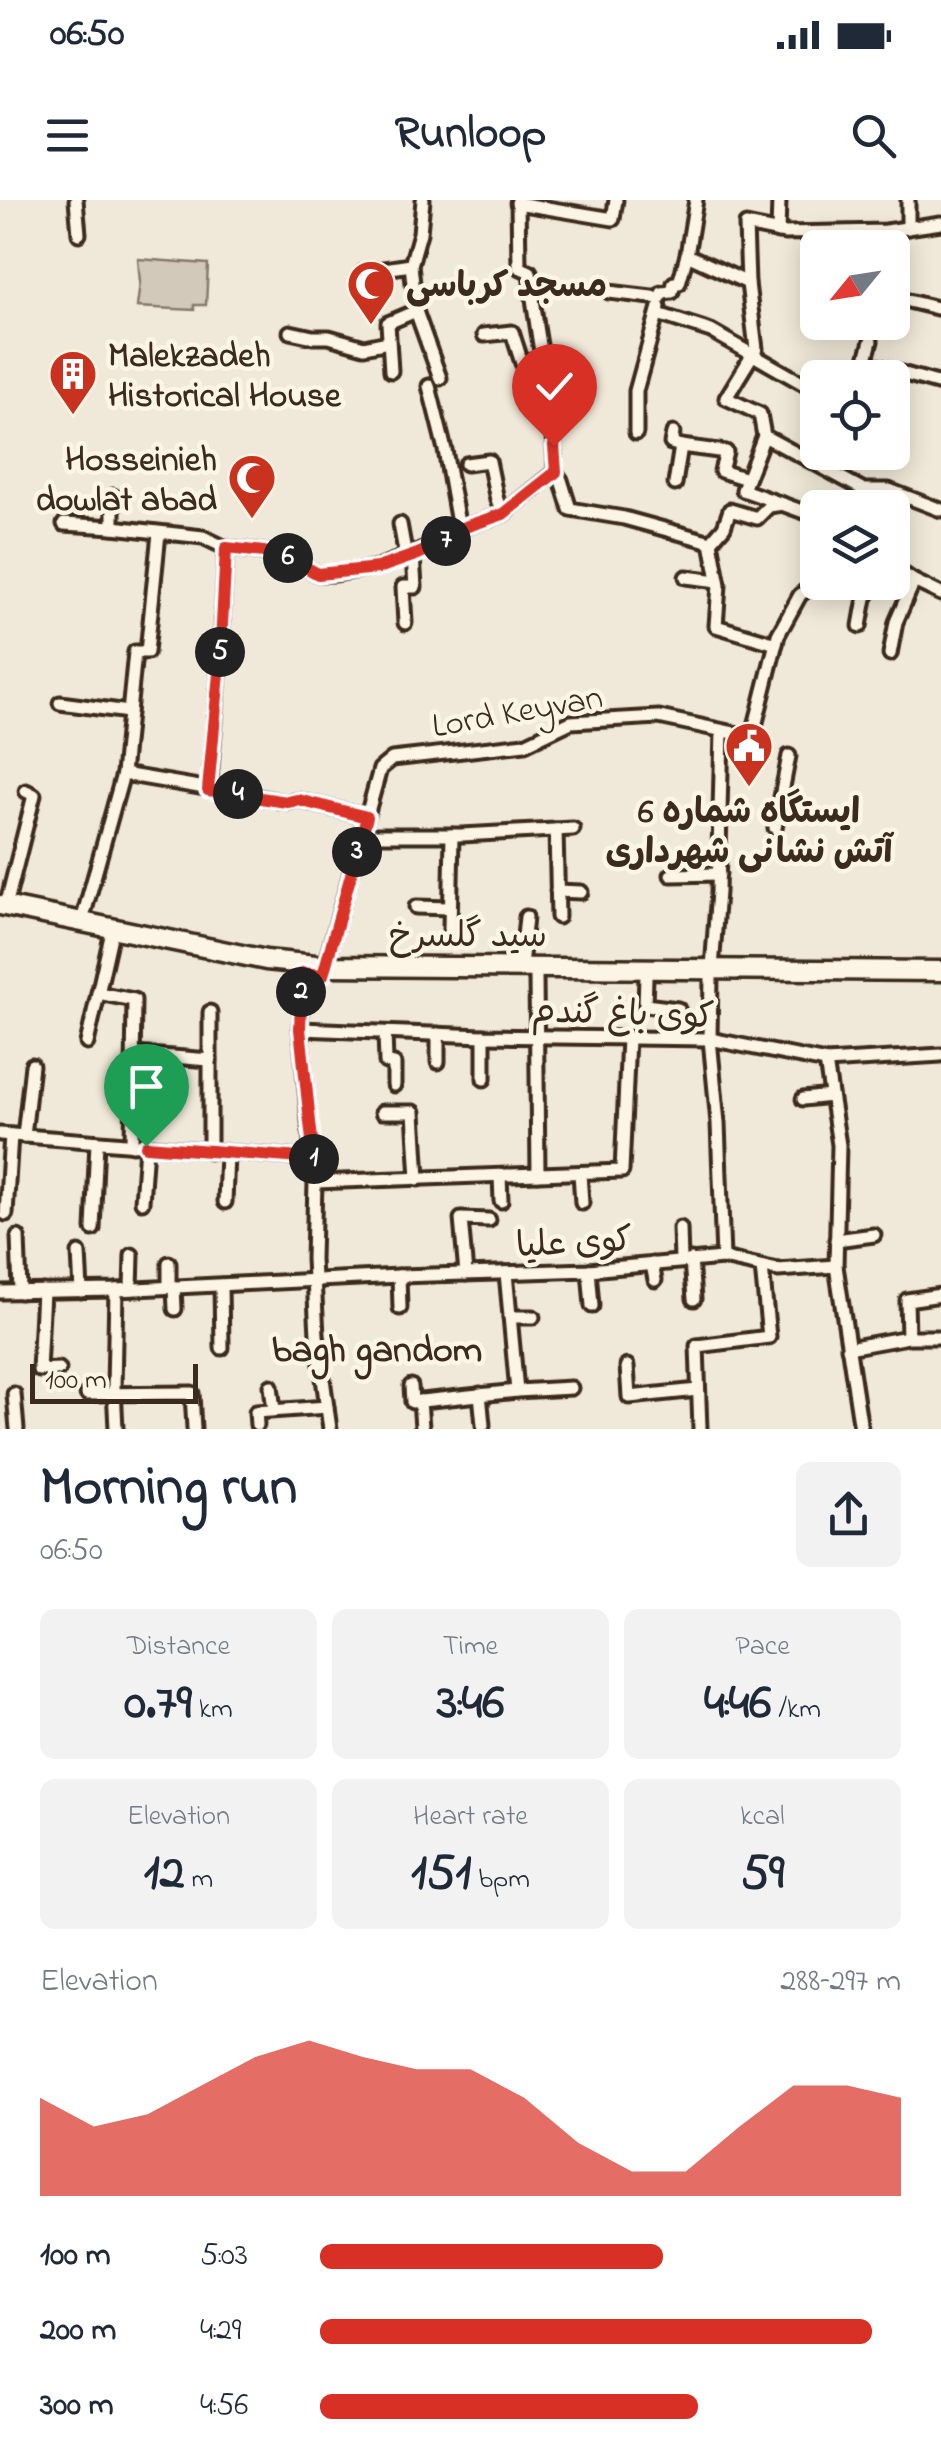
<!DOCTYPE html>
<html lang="en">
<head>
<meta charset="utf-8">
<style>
	:root { --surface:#fff; --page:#f2f2f3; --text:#1f2937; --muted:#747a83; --accent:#d93025 }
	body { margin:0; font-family:"Indie Flower","Playpen Sans Arabic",sans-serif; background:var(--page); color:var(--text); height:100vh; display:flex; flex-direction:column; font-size:38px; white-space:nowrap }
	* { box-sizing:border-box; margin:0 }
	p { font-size:32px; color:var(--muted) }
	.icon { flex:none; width:55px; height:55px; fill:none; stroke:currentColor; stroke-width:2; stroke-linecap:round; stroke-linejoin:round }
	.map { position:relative; height:1229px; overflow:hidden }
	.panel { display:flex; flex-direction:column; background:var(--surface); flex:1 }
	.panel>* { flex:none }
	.needle { width:65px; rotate:240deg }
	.tools { position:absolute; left:800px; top:30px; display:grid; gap:20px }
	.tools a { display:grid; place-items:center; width:110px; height:110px; border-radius:15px; background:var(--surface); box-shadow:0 5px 25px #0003; font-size:50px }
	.scale { position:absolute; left:30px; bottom:25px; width:168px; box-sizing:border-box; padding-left:10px; border:5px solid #3b2a1e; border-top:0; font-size:28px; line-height:35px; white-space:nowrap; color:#3b2a1e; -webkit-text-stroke:8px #fcf5e5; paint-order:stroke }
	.pin { position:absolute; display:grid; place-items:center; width:85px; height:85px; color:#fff; margin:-102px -42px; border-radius:50% 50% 50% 0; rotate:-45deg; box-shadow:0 0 10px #0007 }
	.pin .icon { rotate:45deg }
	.km { position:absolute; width:50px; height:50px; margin:-25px; border-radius:50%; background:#222; color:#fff; font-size:28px; line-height:50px; text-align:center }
	.round { display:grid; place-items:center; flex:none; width:105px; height:105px; border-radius:15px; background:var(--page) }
	.summary { display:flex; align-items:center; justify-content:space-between; height:170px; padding:0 40px }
	h1 { font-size:55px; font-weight:700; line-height:75px }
	.stats { display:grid; grid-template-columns:repeat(3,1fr); gap:15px; height:170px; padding:10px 40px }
	.stats div { display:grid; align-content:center; border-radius:15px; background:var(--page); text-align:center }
	.stats b { font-size:50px; font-weight:700 }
	.stats small { font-size:28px; font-weight:400 }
	.stats p { font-size:28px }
	.chart { height:280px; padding:20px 40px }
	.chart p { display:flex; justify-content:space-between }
	.chart svg { width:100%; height:180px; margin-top:10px; fill:var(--accent); opacity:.7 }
	ul { padding:0 40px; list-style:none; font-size:32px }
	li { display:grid; grid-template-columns:160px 120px 1fr; align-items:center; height:75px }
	li i { height:25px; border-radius:12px; background:var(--accent) }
	.status { display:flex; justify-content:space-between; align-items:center; height:70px; padding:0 50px; background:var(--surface); direction:ltr }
	.status svg { height:28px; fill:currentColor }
	header { display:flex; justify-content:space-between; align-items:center; height:130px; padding:0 40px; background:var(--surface); font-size:45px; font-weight:700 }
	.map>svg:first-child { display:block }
</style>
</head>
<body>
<div class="status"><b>06:50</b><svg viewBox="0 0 49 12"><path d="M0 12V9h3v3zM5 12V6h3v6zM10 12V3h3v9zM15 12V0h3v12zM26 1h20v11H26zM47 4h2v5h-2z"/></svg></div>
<header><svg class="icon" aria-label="menu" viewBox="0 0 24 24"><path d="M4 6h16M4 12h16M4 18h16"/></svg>Runloop<svg class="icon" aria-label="search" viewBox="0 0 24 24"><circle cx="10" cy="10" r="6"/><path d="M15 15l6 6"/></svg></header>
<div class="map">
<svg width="941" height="1229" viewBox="0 0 941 1229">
	<rect width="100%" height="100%" fill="#f0e9d9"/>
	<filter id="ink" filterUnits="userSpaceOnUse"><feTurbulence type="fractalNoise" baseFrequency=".01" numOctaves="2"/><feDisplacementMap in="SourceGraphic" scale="20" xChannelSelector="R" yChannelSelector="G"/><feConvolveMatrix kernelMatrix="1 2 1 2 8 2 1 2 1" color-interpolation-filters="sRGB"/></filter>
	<g filter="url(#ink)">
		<path fill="#d2c9ba" stroke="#867a6c" stroke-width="2.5" d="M138,59L208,64L206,105H194V110L137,107L140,82Z"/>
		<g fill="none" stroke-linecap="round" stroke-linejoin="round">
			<g stroke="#3b2a1e" stroke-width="19">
				<g id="street">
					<path d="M76,0L79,34"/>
					<path d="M423,0L420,33L411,65L416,111L440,178"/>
					<path d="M908,0V28"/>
					<path d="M517,3L613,19L616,0"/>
					<path d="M941,23L886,31L785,33L746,25L748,83L756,149L726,198L760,214L764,236L864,290H889L941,310"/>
					<path d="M778,32L779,0"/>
					<path d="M687,55L696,0"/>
					<path d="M364,72L411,65"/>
					<path d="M607,89L609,92L660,98L662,93L672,92L674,83H679L687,55L748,83"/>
					<path d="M892,97L941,109"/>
					<path d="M658,114L711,131L818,192"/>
					<path d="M290,132L313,137H329L364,147L388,142"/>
					<path d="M484,135L512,132L522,163L543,160"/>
					<path d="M871,141L865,163L941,184"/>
					<path d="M391,171L388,123L416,111"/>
					<path d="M429,186L445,250L459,329"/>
					<path d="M636,233V191L659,107"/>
					<path d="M673,233L671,243L681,246"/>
					<path d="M764,236L743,290L818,317"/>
					<path d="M466,264L489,261L497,300L503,314"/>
					<path d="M555,272L561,280L570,309L624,318L711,342"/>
					<path d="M675,284L681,246L726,252L721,271L747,279"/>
					<path d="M856,308L864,290"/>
					<path d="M64,324L113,327L203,337L226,348L264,352L291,359L318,374H336L378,367L444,342L459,329L503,314L555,272C554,204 536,139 530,72L519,67L518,0"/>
					<path d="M400,324L406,357"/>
					<path d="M113,327V296"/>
					<path d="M711,342L719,385L716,426L776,444"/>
					<path d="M711,342L724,327L730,310L757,318L769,306L783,304"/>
					<path d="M892,366L914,381L941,394"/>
					<path d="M686,377L718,381"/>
					<path d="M405,423L403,387H415L413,355"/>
					<path d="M860,426L865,398L876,382"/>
					<path d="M890,454L896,422L914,381"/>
					<path d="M60,503L129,512"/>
					<path d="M123,574L287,602L298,600L367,617"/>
					<path d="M209,590L220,463L226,348"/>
					<path d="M775,628L789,556"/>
					<path d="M556,630L558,717"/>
					<path d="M362,635H462L573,629"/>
					<path d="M671,675L719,674"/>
					<path d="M557,691L581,692"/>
					<path d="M6,706L34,595L26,591"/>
					<path d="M416,707L450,708"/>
					<path d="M82,721L123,574L135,452H147L159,333"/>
					<path d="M450,729L452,635"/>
					<path d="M303,764L300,829L315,982L313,1059L317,1135L330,1229"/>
					<path d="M325,766L380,569L392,559L525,544L571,522L659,517L743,535L751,542L778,435L800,395L818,381"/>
					<path d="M521,766L526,717"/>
					<path d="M712,768L718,692L722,531"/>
					<path d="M536,776L538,974"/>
					<path d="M646,777L645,805L678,809"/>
					<path d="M711,777L710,839L718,923L723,1058"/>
					<path d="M98,793L134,800L132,945"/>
					<path d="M300,829L484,836L710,839L826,862L941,855"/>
					<path d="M385,833L386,862L394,864V885"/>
					<path d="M438,834V862"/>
					<path d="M484,836V879"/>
					<path d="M87,843L111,736"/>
					<path d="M135,854L210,860"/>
					<path d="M826,862L839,945L836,1066L861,1229"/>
					<path d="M803,899L831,896"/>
					<path d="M382,912H414L418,979"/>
					<path d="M0,934L314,959"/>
					<path d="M24,936L32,865"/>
					<path d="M210,952V812"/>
					<path d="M580,973L582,1003"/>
					<path d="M500,976L501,1001"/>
					<path d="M315,982L622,971L628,838"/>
					<path d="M142,1002L146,947"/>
					<path d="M225,1002L227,954"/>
					<path d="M6,1014L11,935"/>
					<path d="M680,1028L681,1061"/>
					<path d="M93,1029L97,942"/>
					<path d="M18,1037L20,1092"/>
					<path d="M836,1040L874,1035"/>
					<path d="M79,1053L81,1091"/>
					<path d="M691,1060L694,1099"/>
					<path d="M169,1063V1087"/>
					<path d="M652,1064L655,1080"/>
					<path d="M589,1070L592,1106"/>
					<path d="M506,1073L517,1191"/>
					<path d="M466,1074L461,1019L489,1020"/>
					<path d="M399,1076L400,1108"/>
					<path d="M221,1085L222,1148"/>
					<path d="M174,1087L175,1109"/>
					<path d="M131,1089L132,1055"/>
					<path d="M43,1091L39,1170L59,1169"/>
					<path d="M0,1092L116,1090L399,1076L589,1070L723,1058L778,1070L836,1066"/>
					<path d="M510,1117H533"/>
					<path d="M908,1137L907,1100L941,1095"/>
					<path d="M848,1148L908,1137H941"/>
					<path d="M627,1166L629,1197L698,1190"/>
					<path d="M271,1186L274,1210"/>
					<path d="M411,1186L412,1202L517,1191L571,1188"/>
					<path d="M14,1194L17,1229"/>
					<path d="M87,1194L192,1193L194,1229"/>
					<path d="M480,1194L483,1225"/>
					<path d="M420,1201L422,1227"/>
					<path d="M257,1225L256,1212L327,1207"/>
					<path d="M116,1229L114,1188L116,1090"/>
					<path d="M700,1229L697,1146L769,1137L762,1067"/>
				</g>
			</g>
			<g stroke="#3b2a1e" stroke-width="25">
				<path id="secondary" d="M0,705L266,760L325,766L941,771"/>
			</g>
			<use href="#street" stroke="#fcf5e5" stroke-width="11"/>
			<use href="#secondary" stroke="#fcf5e5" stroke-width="18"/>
		</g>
	</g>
	<g fill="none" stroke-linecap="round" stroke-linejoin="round" filter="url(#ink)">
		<g stroke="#fff" stroke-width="20">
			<path id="route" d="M146,946L314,959L300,829L302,773L323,775L367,617L298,600L287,602L208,590L220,463L226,348L264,352L291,359L318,374L378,368L418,354L444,342L459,329L503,314L556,272L554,246"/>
		</g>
		<use href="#route" stroke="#d93025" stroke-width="12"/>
	</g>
	<defs>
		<g id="mosque-pin" transform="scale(2.5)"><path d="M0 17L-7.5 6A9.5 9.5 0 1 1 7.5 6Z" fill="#c8321e" stroke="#fcf5e5"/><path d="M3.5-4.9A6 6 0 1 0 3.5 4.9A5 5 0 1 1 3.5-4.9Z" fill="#fff"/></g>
		<g id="building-pin" transform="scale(2.5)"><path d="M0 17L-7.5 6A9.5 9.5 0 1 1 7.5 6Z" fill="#c8321e" stroke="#fcf5e5"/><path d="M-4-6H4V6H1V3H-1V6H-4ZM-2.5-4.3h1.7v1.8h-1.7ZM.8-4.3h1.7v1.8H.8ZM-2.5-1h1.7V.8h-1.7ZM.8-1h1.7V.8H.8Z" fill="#fff"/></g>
		<g id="civic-pin" transform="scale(2.5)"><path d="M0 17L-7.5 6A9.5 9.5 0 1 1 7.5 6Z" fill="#c8321e" stroke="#fcf5e5"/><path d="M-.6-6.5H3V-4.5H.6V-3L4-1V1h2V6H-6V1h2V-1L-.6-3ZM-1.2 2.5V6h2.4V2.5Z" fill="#fff"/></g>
	</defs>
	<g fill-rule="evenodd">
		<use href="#mosque-pin" x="371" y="84"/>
		<use href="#building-pin" x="73" y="174"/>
		<use href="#mosque-pin" x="252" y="278"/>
		<use href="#civic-pin" x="749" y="546"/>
	</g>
	<g text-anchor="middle" stroke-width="9" stroke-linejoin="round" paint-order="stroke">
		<g font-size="35" font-weight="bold" fill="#3b2a1e" stroke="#fcf5e5" text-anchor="start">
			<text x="406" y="96">مسجد کرباسی</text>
			<text x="108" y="166">Malekzadeh<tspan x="108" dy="40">Historical House</tspan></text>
			<text x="217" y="270" text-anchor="end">Hosseinieh<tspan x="217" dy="40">dowlat abad</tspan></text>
			<text x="749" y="622" text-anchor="middle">ایستگاه شماره 6<tspan x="749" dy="40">آتش نشانی شهرداری</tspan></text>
		</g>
		<g font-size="35" fill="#3b2a1e" stroke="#fcf5e5">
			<text transform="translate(517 510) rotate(-10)" y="12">Lord Keyvan</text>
			<text x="468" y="746">سید گلسرخ</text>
			<text transform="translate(623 812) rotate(2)" y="12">کوی باغ گندم</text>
			<text transform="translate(574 1041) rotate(-3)" y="12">کوی علیا</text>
		</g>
		<g font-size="38" font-weight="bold" fill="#3b2a1e" stroke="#fcf5e5">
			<text x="377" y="1161">bagh gandom</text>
		</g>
	</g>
</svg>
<div class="tools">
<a><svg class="needle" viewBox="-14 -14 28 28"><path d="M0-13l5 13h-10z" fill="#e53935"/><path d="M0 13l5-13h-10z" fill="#747a83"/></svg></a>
<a><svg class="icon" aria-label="locate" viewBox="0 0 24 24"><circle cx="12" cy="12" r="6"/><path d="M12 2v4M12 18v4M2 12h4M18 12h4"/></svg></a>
<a><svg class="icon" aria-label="layers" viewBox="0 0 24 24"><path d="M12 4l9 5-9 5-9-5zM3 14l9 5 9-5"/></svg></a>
</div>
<div class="scale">100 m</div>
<div class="pin" style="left:146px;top:946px;background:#1e9e55"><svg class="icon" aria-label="arrive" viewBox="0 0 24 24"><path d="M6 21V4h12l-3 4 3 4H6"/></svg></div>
<div class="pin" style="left:554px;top:246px;background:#d93025"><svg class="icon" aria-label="check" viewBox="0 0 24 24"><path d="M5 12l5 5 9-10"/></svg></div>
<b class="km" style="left:314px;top:959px">1</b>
<b class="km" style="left:301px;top:792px">2</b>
<b class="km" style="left:357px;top:652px">3</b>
<b class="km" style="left:238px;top:594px">4</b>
<b class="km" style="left:220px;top:452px">5</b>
<b class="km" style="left:288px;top:358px">6</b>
<b class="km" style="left:446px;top:341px">7</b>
</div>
<section class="panel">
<div class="summary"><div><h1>Morning run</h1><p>06:50</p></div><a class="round"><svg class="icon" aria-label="share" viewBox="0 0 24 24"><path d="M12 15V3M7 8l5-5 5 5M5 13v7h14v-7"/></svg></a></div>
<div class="stats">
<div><p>Distance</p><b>0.79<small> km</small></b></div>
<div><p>Time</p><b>3:46</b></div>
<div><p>Pace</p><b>4:46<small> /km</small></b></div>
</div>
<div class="stats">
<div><p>Elevation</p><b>12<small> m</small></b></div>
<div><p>Heart rate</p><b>151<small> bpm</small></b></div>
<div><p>kcal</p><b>59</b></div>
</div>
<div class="chart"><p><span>Elevation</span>288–297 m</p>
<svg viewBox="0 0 160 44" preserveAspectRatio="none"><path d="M0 44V20L10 27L20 24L30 17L40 10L50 6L60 10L70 13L80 13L90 20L100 31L110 38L120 38L130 27L140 17L150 17L160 20V44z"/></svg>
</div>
<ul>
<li><b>100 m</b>5:03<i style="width:59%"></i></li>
<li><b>200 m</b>4:29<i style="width:95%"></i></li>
<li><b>300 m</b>4:56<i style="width:65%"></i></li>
</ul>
</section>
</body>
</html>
